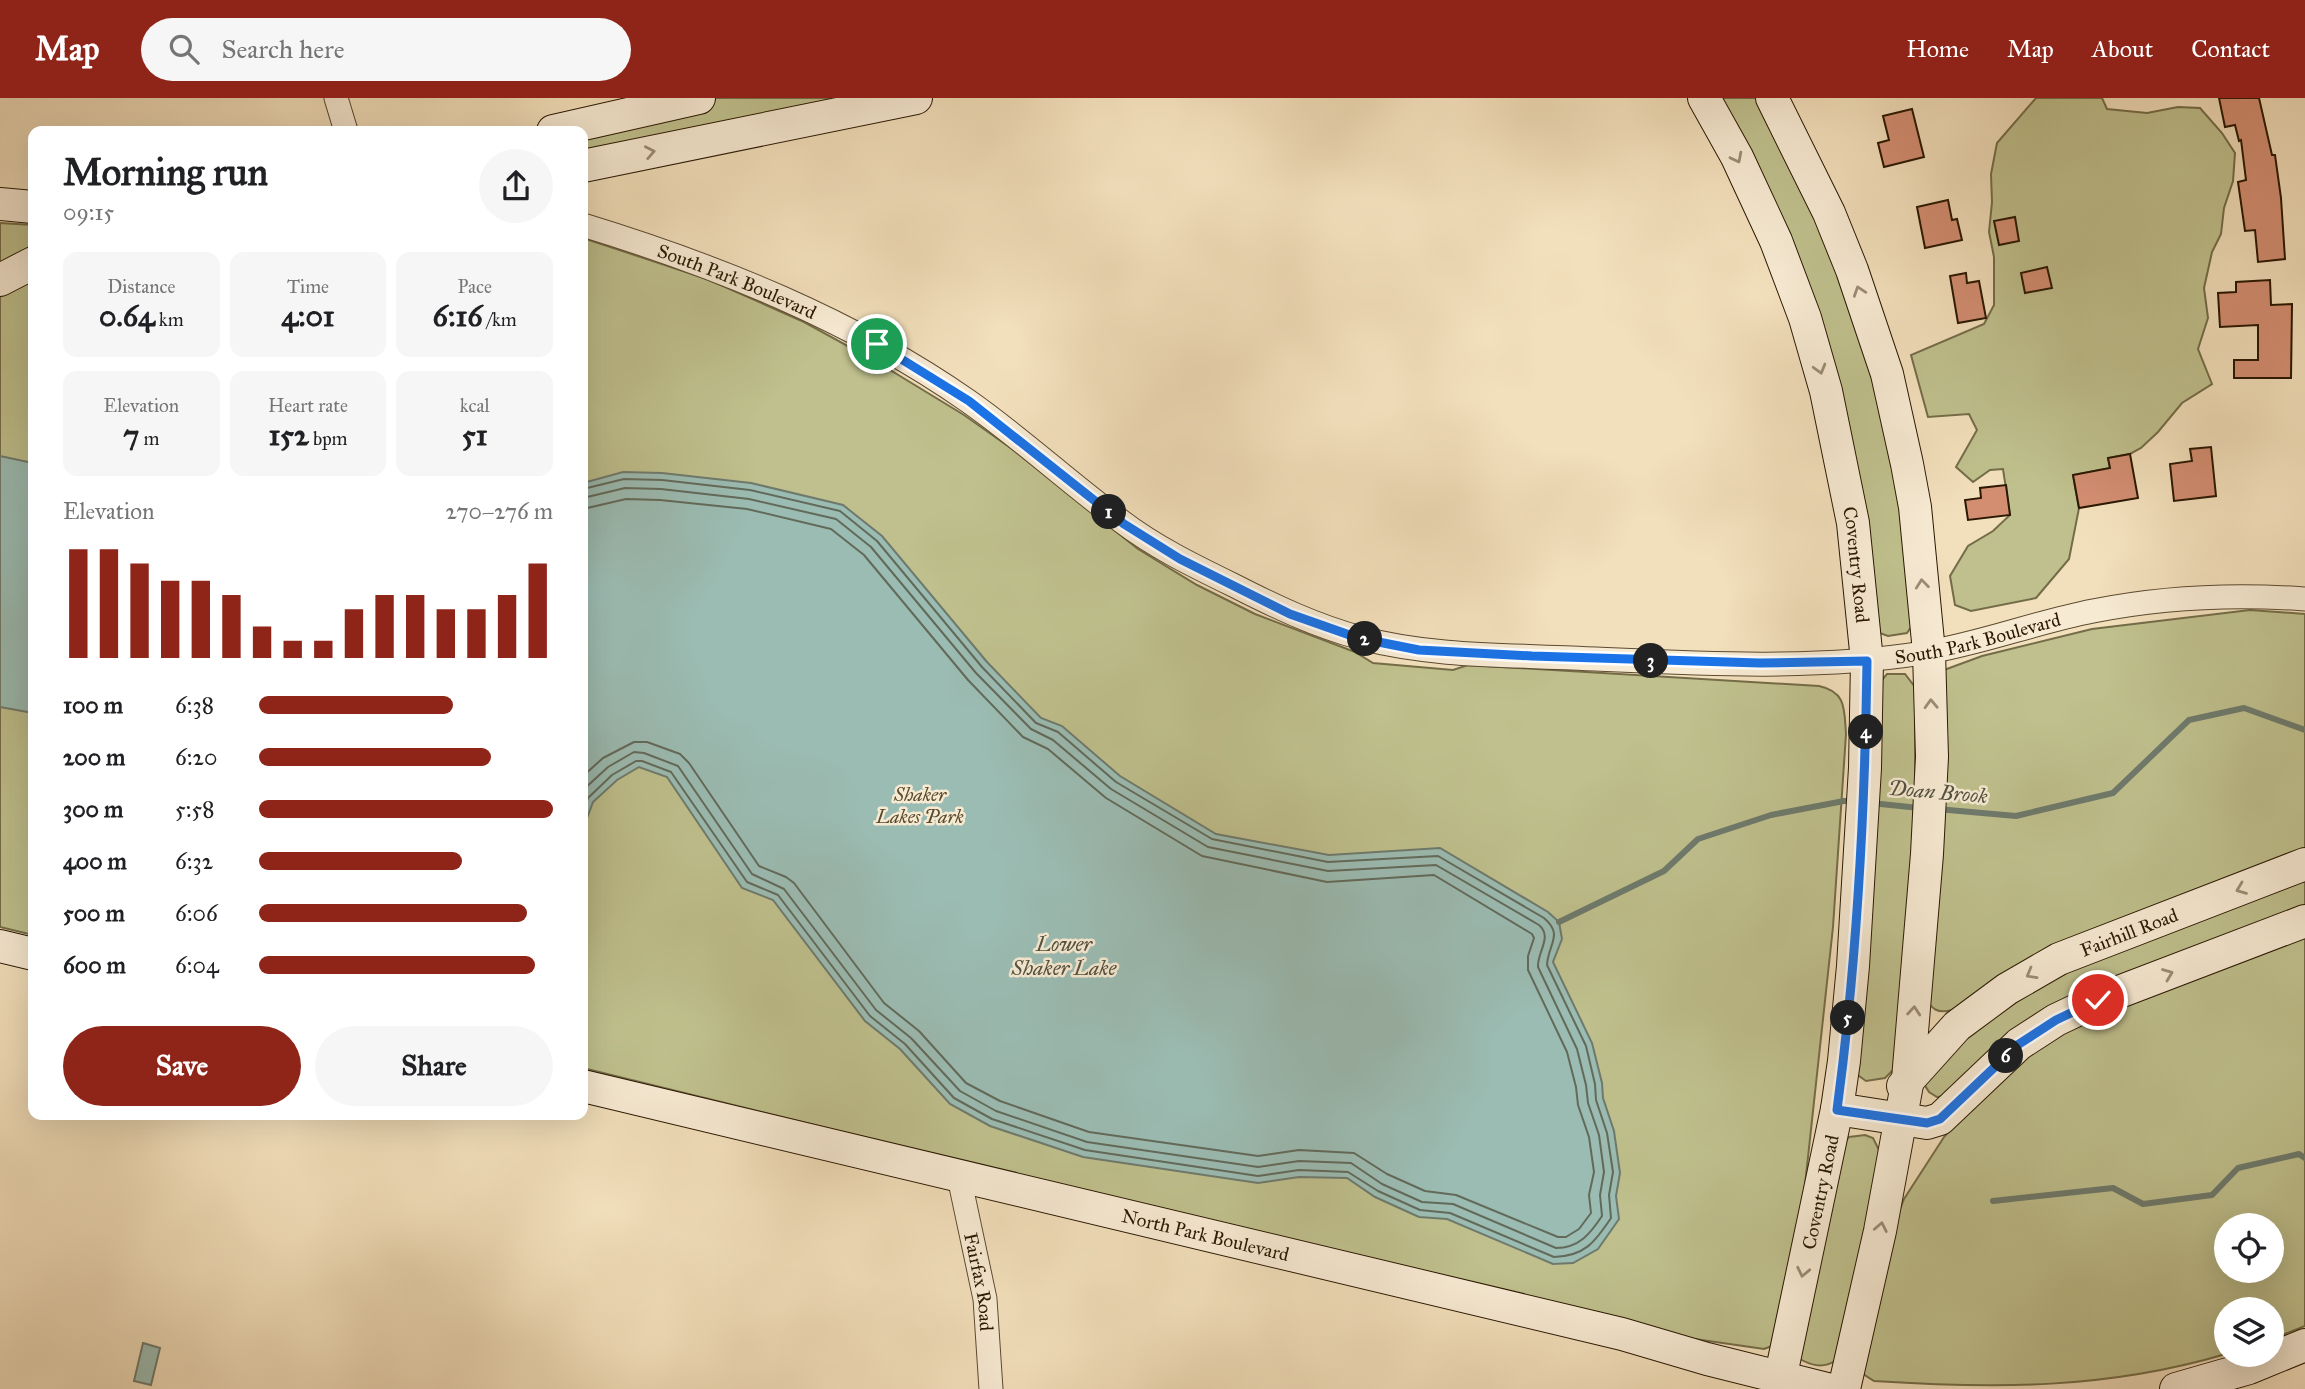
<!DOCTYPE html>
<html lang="en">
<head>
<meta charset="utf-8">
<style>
	:root { --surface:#fff; --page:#f6f6f6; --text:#202124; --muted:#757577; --accent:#8f2418 }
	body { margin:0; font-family:"IM FELL Great Primer",serif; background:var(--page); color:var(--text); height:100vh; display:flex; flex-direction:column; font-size:26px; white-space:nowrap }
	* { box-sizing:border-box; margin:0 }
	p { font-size:23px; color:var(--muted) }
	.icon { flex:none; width:38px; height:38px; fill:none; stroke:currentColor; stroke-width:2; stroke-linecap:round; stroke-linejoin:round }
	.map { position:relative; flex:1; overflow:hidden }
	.details { position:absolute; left:28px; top:28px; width:560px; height:994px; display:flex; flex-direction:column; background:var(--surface); border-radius:14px; box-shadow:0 7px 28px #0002 }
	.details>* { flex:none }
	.fabs { position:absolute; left:2214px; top:1115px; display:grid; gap:14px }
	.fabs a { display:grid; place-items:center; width:70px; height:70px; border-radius:50%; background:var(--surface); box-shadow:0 7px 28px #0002; font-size:35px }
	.pin { position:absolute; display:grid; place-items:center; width:60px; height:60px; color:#fff; margin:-30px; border:4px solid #fff; border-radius:50%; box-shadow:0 2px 7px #0007 }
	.km { position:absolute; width:35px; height:35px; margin:-18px; border-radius:50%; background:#222; color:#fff; font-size:19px; line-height:35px; text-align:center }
	.round { display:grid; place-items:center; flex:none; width:74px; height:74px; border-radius:37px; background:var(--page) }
	.overview { display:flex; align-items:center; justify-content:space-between; height:119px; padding:0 35px }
	h1 { font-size:38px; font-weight:800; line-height:52px }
	.stats { display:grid; grid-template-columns:repeat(3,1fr); gap:10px; height:119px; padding:7px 35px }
	.stats div { display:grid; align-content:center; border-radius:14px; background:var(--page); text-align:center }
	.stats b { font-size:30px; font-weight:800 }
	.stats small { font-size:19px; font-weight:400 }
	.stats p { font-size:19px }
	.chart { height:196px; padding:14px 35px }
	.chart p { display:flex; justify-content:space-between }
	.chart svg { width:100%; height:126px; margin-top:7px; stroke:var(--accent); stroke-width:6 }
	.primary-button { display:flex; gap:14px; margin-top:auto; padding:14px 35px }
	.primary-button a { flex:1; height:80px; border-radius:42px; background:var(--accent); color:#fff; font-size:28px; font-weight:800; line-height:80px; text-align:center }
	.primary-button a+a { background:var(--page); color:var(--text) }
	ul { padding:0 35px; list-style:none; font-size:23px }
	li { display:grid; grid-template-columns:112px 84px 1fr; align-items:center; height:52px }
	li i { height:18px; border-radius:9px; background:var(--accent) }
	header { display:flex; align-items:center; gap:42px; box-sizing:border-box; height:98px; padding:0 35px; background:var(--accent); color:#fff }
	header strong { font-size:33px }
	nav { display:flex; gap:38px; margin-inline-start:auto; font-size:24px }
	.search { width:490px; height:63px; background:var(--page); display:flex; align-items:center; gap:18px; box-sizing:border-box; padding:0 24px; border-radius:38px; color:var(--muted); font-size:26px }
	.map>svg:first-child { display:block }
</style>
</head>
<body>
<header>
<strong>Map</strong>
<div class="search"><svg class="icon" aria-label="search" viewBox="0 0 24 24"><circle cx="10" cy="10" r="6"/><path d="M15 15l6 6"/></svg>Search here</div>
<nav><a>Home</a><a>Map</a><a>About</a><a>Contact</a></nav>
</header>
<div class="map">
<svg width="2305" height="1291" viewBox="0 0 2305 1291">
	<rect width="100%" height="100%" fill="#f2dfbb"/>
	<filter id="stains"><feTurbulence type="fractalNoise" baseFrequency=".00286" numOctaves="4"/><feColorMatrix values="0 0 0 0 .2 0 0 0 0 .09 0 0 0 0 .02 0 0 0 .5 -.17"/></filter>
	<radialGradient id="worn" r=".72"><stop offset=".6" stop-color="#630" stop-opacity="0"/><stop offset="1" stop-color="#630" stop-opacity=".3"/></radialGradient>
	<g fill="#bfc08d" stroke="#746c48" stroke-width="2" fill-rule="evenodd">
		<path d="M699,0H916L583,68V33Z"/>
		<path d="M1713,0H1762L1814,109L1868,259L1901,409L1913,526L1907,535L1888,538L1877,534L1865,435Z"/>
		<path d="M2036,0H2102L2107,11L2147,15L2178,9L2200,10L2222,35L2235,55L2233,83L2224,110L2221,136L2212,154L2204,190L2208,220L2198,251L2212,286L2182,305L2158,334L2141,350L2130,356L2108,360L2110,370L2073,377L2079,410L2069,461L2036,500L1971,513L1955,507L1950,478L1968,448L1993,433L2010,417L2003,371L1990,372L1973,384L1956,369L1977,332L1969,316L1928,319L1911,257L1984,226L1994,207V159L1989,134L1992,104L1991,76L1997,45Z"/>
		<path d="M0,125L33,127V837L0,829Z"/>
		<path d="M583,140L707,181L804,224L877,264L964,317L1012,351L1138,451L1197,487L1255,516L1355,554L1373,565L1453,572L1468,567L1819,588C1847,594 1844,612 1846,636L1833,829L1803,1105L1772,1248L1764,1251L1674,1238L583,970Z"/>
		<path d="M2250,512L2305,516V755L1952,912C1937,916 1932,911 1924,899L1944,572L1982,558L2092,531Z"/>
		<path d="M1887,576H1905L1915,589V727L1896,969L1885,980L1866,983L1855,975L1875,590Z"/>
		<path d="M2305,775V812L2076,900L1946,998L1937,999L1929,994L1924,986L1927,974L2008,899Z"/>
		<path d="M2305,834V1228L2272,1241V1211H2226V1256C2107,1291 1997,1291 1874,1283L1860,1274L1894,1127L1904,1101L1944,1039L1979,998L2013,965L2075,924ZM2226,1127H2272V1172H2226Z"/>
		<path d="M1865,1037L1873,1040L1879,1052L1880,1064L1835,1263C1822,1271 1810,1267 1798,1260L1839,1052L1849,1039Z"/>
	</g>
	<g fill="#9bbcb3" stroke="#6e7a6c" stroke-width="2">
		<path d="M0,358L33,365V615L0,609Z"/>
		<path d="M623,374L662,375L751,385L843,407L882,438L987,564L1041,620L1062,628L1120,678L1216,736L1329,757L1440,750L1548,814L1559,824L1562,841L1553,864L1592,945L1602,985L1603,1000L1614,1033L1620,1075L1616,1098L1619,1121L1598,1151L1573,1165L1553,1166L1447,1121L1419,1119L1375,1099L1347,1080L1299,1079L1258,1085L1083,1059L990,1028L950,1006L900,951L865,923L773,802L742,790L667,679L639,669L617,682L593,704L583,731V385Z"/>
		<path d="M143,1245L160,1250L151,1287L134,1283Z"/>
	</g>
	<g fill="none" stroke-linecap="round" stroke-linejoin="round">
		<g stroke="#626a5a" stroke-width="2">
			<path d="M583,391L624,381L662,382L750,392L840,413L877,443L982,569L1036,625L1058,634L1116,684L1212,741L1328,764L1438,758L1544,820C1564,837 1548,846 1547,867L1586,948L1595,986L1596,1002L1607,1035L1613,1074L1609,1097L1611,1120C1595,1144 1585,1158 1554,1159L1450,1115L1420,1112L1378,1093L1348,1074L1299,1072L1258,1078L1085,1052L992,1021L954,1000L905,946L870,918L778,797L747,784L671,674L642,663H636L612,677L588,700L583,711"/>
			<path d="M583,400L625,390L661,391L749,401L836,421L871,449L976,575L1031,631L1053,642L1111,691L1208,749L1328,773L1436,767L1539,827C1553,839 1537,854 1538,869L1577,951L1586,987L1588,1005L1599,1037L1604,1074L1600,1097L1602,1118C1590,1136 1579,1150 1556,1150L1453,1106L1422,1104L1382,1086L1351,1065L1299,1063L1258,1069L1087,1044L996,1013L960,993L911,940L876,912L784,791L752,776L678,668L644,655L634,654L608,669L583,692"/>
			<path d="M583,411L626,401L660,402L747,411L831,431L864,457L968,582L1023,639L1048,651L1106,700L1202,758L1327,784L1434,777L1532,836L1534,840L1528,858V872L1567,954L1576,989L1578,1007L1589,1039L1594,1074L1589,1097L1591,1115L1579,1131L1566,1139H1558L1456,1097L1425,1093L1387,1076L1354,1055L1299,1052L1258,1058L1089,1034L1000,1003L966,985L919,933L884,905L794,785L786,779L759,768L689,665L680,656L647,644H634L603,660L583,678"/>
		</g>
		<g stroke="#6e7a6c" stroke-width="6">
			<path d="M1871,705L1919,710"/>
			<path d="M1937,711L2016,718L2113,695L2189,622L2244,610L2305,632"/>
			<path d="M1559,824L1664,773L1698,741L1771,717L1844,703H1853"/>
			<path d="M1993,1103L2113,1090L2143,1106L2212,1097L2238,1070L2299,1056L2305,1060"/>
		</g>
	</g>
	<g fill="#d38e72" stroke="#2a1802" stroke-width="2">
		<path d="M2219,0H2259L2272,57H2275L2281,100L2285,161L2258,164L2255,132L2245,133L2238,84L2246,82L2241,42L2239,43L2235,27L2225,29Z"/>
		<path d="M1912,11L1924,59L1884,69L1878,45L1889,42L1883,18Z"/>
		<path d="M1948,102L1952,122L1957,121L1962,142L1925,150L1917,109Z"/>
		<path d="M2015,119L2019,143L1999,147L1994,123Z"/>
		<path d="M2047,169L2052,190L2025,195L2021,175Z"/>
		<path d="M1966,175L1967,185L1979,183L1986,220L1958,225L1950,178Z"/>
		<path d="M2270,182L2271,207L2292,206L2291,280H2234V262H2258V227L2220,229L2218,195L2236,194V184Z"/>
		<path d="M2211,349L2216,398L2174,403L2170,366L2192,363L2190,351Z"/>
		<path d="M2130,356L2138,400L2079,410L2073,377L2110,370L2108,360Z"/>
		<path d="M2006,387L2010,417L1968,422L1965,402L1981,400L1980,390Z"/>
	</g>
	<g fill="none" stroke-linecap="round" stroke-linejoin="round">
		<g stroke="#5c4a30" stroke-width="25">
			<g id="street">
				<path d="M336,0L346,33"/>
				<path id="s1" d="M583,127C717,168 852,222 968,303C1021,340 1069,385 1121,423C1155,449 1194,468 1233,487C1274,508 1316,528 1361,540C1429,558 1502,557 1572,560C1688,565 1808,573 1923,555C1980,546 2036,524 2093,513C2163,499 2235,496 2305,501"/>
				<path id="s2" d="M959,1079L985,1201L991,1291"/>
			</g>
		</g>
		<g stroke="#2a1802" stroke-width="34">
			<g id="secondary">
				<path id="s3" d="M1704,0L1737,59L1776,143L1805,220L1826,293L1853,425L1867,563L1865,670L1853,868L1844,963L1837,1011L1778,1291"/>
				<path d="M1772,0L1829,115L1852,172L1887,276L1907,366L1915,409L1929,554L1932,659L1927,756L1908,981L1880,1133L1844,1291"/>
				<path d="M553,33L699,0"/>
				<path d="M583,68L916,0"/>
				<path d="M0,106L33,109"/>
				<path d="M0,182L33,165"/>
				<path d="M0,848L33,856"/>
				<path id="s4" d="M583,988L1622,1236L1707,1261L1827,1291"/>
				<path id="s5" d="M1903,988L1957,928L2007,891L2059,861L2305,766"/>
				<path d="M1837,1011L1927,1025L1940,1021L2019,946L2056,922L2098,902L2305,823"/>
				<path d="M2176,1291L2249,1270L2305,1247"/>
			</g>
		</g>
		<use href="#street" stroke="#f7ead3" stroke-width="23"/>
		<use href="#secondary" stroke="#f7ead3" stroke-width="32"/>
	</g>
	<defs><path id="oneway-chevron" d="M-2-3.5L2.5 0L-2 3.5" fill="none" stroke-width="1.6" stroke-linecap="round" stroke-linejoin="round" transform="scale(1.75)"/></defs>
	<g stroke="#9b8c75">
		<use href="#oneway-chevron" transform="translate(650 54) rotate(-11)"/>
		<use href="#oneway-chevron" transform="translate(1737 60) rotate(63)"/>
		<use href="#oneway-chevron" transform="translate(1859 193) rotate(-109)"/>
		<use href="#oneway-chevron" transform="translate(1820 271) rotate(74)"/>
		<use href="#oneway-chevron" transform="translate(1922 486) rotate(-96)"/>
		<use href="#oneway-chevron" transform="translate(1931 606) rotate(-92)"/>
		<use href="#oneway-chevron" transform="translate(2241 791) rotate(159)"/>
		<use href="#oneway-chevron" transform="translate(2031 876) rotate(150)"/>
		<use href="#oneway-chevron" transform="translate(2168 876) rotate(-21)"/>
		<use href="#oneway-chevron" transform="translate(1914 913) rotate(-85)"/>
		<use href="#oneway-chevron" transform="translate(1881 1129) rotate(-79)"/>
		<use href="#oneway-chevron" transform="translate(1803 1174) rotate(102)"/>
	</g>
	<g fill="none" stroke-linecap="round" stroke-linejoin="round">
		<g stroke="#fff" stroke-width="14">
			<path id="route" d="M877,246L969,303L1124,426L1180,461L1290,516L1358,540L1419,552L1532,558L1760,565L1867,563C1865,713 1857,863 1837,1012L1927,1025L1940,1021L2019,946L2056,922L2098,902"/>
		</g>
		<use href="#route" stroke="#1a73e8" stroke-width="9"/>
	</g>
	<g text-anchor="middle" stroke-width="5" stroke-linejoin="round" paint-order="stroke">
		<g font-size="19" fill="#2a1802" stroke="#f7ead3">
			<text dy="7" stroke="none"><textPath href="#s1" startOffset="164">South Park Boulevard</textPath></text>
			<text dy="7" stroke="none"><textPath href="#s3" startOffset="495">Coventry Road</textPath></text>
			<text dy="7" stroke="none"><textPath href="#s1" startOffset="1508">South Park Boulevard</textPath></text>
			<text dy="7" stroke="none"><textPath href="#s5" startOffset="278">Fairhill Road</textPath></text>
			<text transform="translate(1820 1094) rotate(-78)" y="7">Coventry Road</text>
			<text dy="7" stroke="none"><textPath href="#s4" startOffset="640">North Park Boulevard</textPath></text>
			<text dy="7" stroke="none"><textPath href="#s2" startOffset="107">Fairfax Road</textPath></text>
		</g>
		<g font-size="19" font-style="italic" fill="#574a2c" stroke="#f7ead3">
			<text x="920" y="703">Shaker<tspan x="920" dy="22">Lakes Park</tspan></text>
		</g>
		<g font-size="21" font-style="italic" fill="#525140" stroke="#f7ead3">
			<text transform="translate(1938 694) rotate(5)" y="7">Doan Brook</text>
			<text x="1064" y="853">Lower<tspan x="1064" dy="24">Shaker Lake</tspan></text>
		</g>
	</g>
	<rect width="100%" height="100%" filter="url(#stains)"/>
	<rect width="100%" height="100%" fill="url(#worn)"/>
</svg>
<div class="fabs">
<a><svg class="icon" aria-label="locate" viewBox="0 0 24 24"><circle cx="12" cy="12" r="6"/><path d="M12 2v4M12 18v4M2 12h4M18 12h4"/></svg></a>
<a><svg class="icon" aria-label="layers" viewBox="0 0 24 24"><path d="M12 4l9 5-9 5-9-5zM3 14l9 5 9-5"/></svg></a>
</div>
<div class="pin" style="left:877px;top:246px;background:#1e9e55"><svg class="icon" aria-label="arrive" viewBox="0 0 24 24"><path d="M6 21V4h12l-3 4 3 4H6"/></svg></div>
<div class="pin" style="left:2098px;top:902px;background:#d93025"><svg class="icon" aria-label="check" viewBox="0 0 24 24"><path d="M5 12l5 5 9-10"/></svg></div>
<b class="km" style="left:1109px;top:414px">1</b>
<b class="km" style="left:1365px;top:541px">2</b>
<b class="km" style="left:1651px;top:563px">3</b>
<b class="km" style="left:1866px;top:634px">4</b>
<b class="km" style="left:1848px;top:920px">5</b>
<b class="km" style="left:2006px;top:958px">6</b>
<section class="details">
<div class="overview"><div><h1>Morning run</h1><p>09:15</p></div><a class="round"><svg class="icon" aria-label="share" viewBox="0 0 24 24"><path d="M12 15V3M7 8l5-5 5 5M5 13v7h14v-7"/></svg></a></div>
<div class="stats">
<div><p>Distance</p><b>0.64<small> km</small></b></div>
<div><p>Time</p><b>4:01</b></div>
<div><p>Pace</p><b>6:16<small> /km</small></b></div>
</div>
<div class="stats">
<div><p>Elevation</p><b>7<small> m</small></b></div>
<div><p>Heart rate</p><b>152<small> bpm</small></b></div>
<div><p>kcal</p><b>51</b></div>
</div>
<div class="chart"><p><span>Elevation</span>270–276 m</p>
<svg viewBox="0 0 160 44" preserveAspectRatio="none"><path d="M5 44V6M15 44V6M25 44V11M35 44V17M45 44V17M55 44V22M65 44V33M75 44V38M85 44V38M95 44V27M105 44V22M115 44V22M125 44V27M135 44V27M145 44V22M155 44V11"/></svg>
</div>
<ul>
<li><b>100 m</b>6:38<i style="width:66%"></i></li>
<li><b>200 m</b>6:20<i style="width:79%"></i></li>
<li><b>300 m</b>5:58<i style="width:100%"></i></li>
<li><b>400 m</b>6:32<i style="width:69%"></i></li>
<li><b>500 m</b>6:06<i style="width:91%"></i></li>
<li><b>600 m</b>6:04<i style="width:94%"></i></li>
</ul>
<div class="primary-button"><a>Save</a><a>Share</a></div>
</section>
</div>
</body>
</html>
